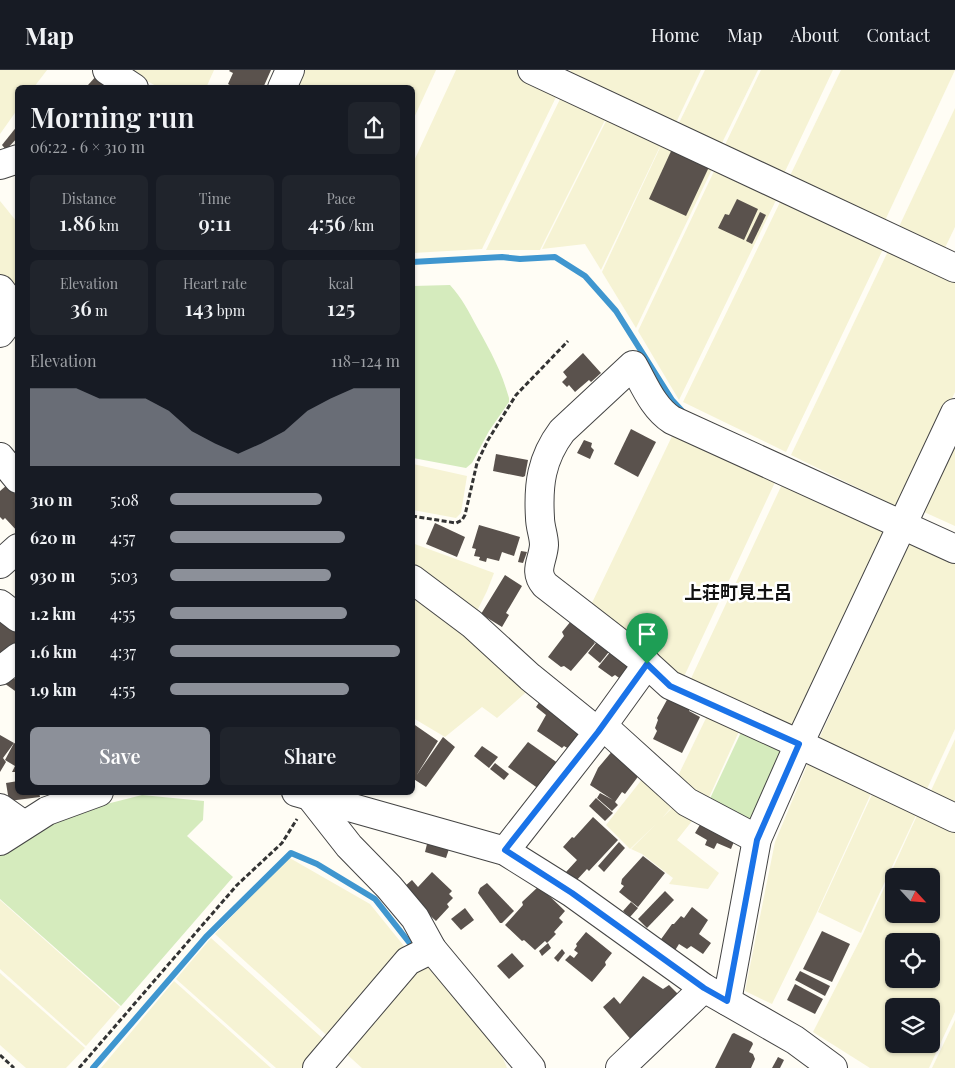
<!DOCTYPE html>
<html lang="en">
<head>
<meta charset="utf-8">
<style>
	:root { --surface:#171b24; --page:#20242c; --text:#f1f3f6; --muted:#9ea1a6; --line:#363941; --accent:#8c9099 }
	body { margin:0; font-family:"Playfair Display","Noto Sans JP",serif; background:var(--page); color:var(--text); height:100vh; display:flex; flex-direction:column; font-size:19px; white-space:nowrap }
	* { box-sizing:border-box; margin:0 }
	p { font-size:16px; color:var(--muted) }
	.icon { flex:none; width:28px; height:28px; fill:none; stroke:currentColor; stroke-width:2; stroke-linecap:round; stroke-linejoin:round }
	.map { position:relative; flex:1; overflow:hidden }
	.sheet { position:absolute; left:15px; top:15px; width:400px; height:710px; display:flex; flex-direction:column; background:var(--surface); border-radius:8px; box-shadow:0 1px 4px #0004 }
	.sheet>* { flex:none }
	.needle { width:32px; rotate:116deg }
	.buttons { position:absolute; left:885px; top:798px; display:grid; gap:10px }
	.buttons a { display:grid; place-items:center; width:55px; height:55px; border-radius:8px; background:var(--surface); box-shadow:0 1px 4px #0004; font-size:25px }
	.pin { position:absolute; display:grid; place-items:center; width:42px; height:42px; color:#fff; margin:-51px -21px; border-radius:50% 50% 50% 0; rotate:-45deg; box-shadow:0 0 5px #0007 }
	.pin .icon { rotate:45deg }
	.round { display:grid; place-items:center; flex:none; width:52px; height:52px; border-radius:8px; background:var(--page) }
	.summary { display:flex; align-items:center; justify-content:space-between; height:85px; padding:0 15px }
	h1 { font-size:28px; font-weight:600; line-height:38px }
	.stats { display:grid; grid-template-columns:repeat(3,1fr); gap:8px; height:85px; padding:5px 15px }
	.stats div { display:grid; align-content:center; border-radius:8px; background:var(--page); text-align:center }
	.stats b { font-size:21px; font-weight:600 }
	.stats small { font-size:14px; font-weight:400 }
	.stats p { font-size:14px }
	.chart { height:140px; padding:10px 15px }
	.chart p { display:flex; justify-content:space-between }
	.chart svg { width:100%; height:90px; margin-top:5px; fill:var(--accent); opacity:.7 }
	.primary-button { display:flex; gap:10px; margin-top:auto; padding:10px 15px }
	.primary-button a { flex:1; height:58px; border-radius:8px; background:var(--accent); color:#fff; font-size:20px; font-weight:600; line-height:58px; text-align:center }
	.primary-button a+a { background:var(--page); color:var(--text) }
	ul { padding:0 15px; list-style:none; font-size:16px }
	li { display:grid; grid-template-columns:80px 60px 1fr; align-items:center; height:38px }
	li i { height:12px; border-radius:6px; background:var(--accent) }
	header { display:flex; align-items:center; gap:30px; box-sizing:border-box; height:70px; padding:0 25px; background:var(--surface); border-bottom:1px solid var(--line) }
	header strong { font-size:24px }
	nav { display:flex; gap:28px; margin-inline-start:auto; font-size:18px }
	.map>svg:first-child { display:block }
</style>
</head>
<body>
<header>
<strong>Map</strong>
<nav><a>Home</a><a>Map</a><a>About</a><a>Contact</a></nav>
</header>
<div class="map">
<svg width="955" height="998" viewBox="0 0 955 998">
	<rect width="100%" height="100%" fill="#fffdf5"/>
	<g fill="#f6f3d4" fill-rule="evenodd">
		<path d="M0,0H47L34,17L18,18L17,40L0,64Z"/>
		<path d="M127,0H214L206,18L158,17Z"/>
		<path d="M299,0H436L413,50L412,18H291Z"/>
		<path d="M456,0H518L560,19L482,179L413,183V93Z"/>
		<path d="M571,0H701L674,57L567,8Z"/>
		<path d="M705,0H758L719,79L676,59Z"/>
		<path d="M761,0H833L781,110L722,81Z"/>
		<path d="M841,0H955L882,157L787,112Z"/>
		<path d="M564,21L609,42L540,180H486Z"/>
		<path d="M955,38V157L942,184L896,163Z"/>
		<path d="M610,43L664,68L601,200L585,174L542,179Z"/>
		<path d="M664,69L715,93L636,258L602,202Z"/>
		<path d="M717,95L779,124L679,330L638,261Z"/>
		<path d="M783,126L885,175L786,382L683,332Z"/>
		<path d="M0,131L17,152V217L8,224L0,213Z"/>
		<path d="M890,177L955,208V322L901,439L791,385Z"/>
		<path d="M675,360L777,408L681,613L590,537Z"/>
		<path d="M955,376V456L924,442Z"/>
		<path d="M413,394L467,406L461,443L456,448L413,440Z"/>
		<path d="M784,410L889,459L794,668L687,617Z"/>
		<path d="M912,467L955,487V659L925,723L818,671Z"/>
		<path d="M412,473L494,503L487,521L475,545L413,500Z"/>
		<path d="M413,518L532,617L497,648L482,637L445,667L413,648Z"/>
		<path d="M708,644L741,657L706,734L676,710Z"/>
		<path d="M955,669V737L929,725Z"/>
		<path d="M808,693L874,717L817,842L772,934L745,921L775,772Z"/>
		<path d="M647,703L678,730L662,748L678,732L696,746L677,770L719,803L708,819L669,814L673,808L642,784L631,779L656,754L630,779L606,755Z"/>
		<path d="M875,718L919,739L861,863L818,842Z"/>
		<path d="M920,739L955,756V942L929,998H870L813,962L863,864ZM894,806H931V844H894ZM894,871H931V909H894ZM894,936H931V974H894Z"/>
		<path d="M288,787L370,834L408,881L333,971L215,864Z"/>
		<path d="M0,830L120,937L86,976L0,899Z"/>
		<path d="M211,868L330,975L310,998H276L176,909Z"/>
		<path d="M424,889L500,981L507,998H362L342,980Z"/>
		<path d="M0,903L85,978L66,998H26L0,975Z"/>
		<path d="M174,911L271,998H101Z"/>
		<path d="M955,950V998H932Z"/>
	</g>
	<g fill="#d5ebbd">
		<path d="M450,215C462,228 469,242 477,257C491,282 501,300 509,328V332L489,361L472,393L466,398L413,388V216Z"/>
		<path d="M743,658L786,678L756,752L746,755L707,735Z"/>
		<path d="M142,725L204,731L203,750L187,766L233,807L121,936L0,829V783L30,760L79,741Z"/>
	</g>
	<g fill="none" stroke-linecap="round" stroke-linejoin="round">
		<g stroke="#3f96cf" stroke-width="6">
			<path d="M412,192L502,187L520,189L555,187L585,206L616,241L672,330L684,343"/>
			<path d="M93,998L206,867L291,783L317,794L375,829L412,876L417,875"/>
		</g>
	</g>
	<g fill="#5a524d">
		<path d="M230,0H271L263,18H235L228,14L233,3L229,1Z"/>
		<path d="M98,4L112,18H91L88,15Z"/>
		<path d="M18,55V67L6,80L2,75Z"/>
		<path d="M672,79L709,97L686,146L649,129Z"/>
		<path d="M737,129L758,139L744,170L718,158L725,144L729,145Z"/>
		<path d="M760,142L766,145L752,174L746,171Z"/>
		<path d="M583,283L601,303L591,312L589,310L575,322L569,315L567,317L562,312L567,307L563,302Z"/>
		<path d="M631,359L656,372L638,407L614,394Z"/>
		<path d="M584,370L592,373L591,377L594,380L590,389L577,383Z"/>
		<path d="M496,384L528,390L525,406L523,407L493,401Z"/>
		<path d="M7,415L18,427V462L5,448L3,450L0,447V421Z"/>
		<path d="M435,453L465,467L457,487L426,474Z"/>
		<path d="M479,455L520,467L514,486L502,482L499,491L487,488L486,492L479,490L480,487L474,486L476,479L472,478Z"/>
		<path d="M521,481L527,482L523,493L518,492Z"/>
		<path d="M505,505L522,516L506,543L509,545L502,557L481,544Z"/>
		<path d="M0,540L18,553V583L9,589L0,583Z"/>
		<path d="M571,551L589,565L595,573L571,601L564,596L561,597L548,587L564,566L562,562Z"/>
		<path d="M600,568L612,578L600,593L588,583Z"/>
		<path d="M611,581L632,597L622,610L615,605L612,607L598,597Z"/>
		<path d="M6,603L16,610L18,608V623L1,611Z"/>
		<path d="M542,628L581,657L574,682L564,676L562,678L537,661L546,645L536,637Z"/>
		<path d="M668,628L689,638V641L700,647L682,683L653,669L657,661L655,658L658,650L657,648Z"/>
		<path d="M412,653L438,671L416,706L443,667L455,677L426,717L412,708Z"/>
		<path d="M0,665L14,673L3,688L6,692L0,702Z"/>
		<path d="M528,672L562,696L539,719L508,697Z"/>
		<path d="M14,673L18,675V702H12L15,696L5,690Z"/>
		<path d="M482,676L498,687L489,698L474,686Z"/>
		<path d="M614,679L643,700L625,724L622,722L615,732L618,735L612,741L597,728L600,723L613,730L590,715L598,698Z"/>
		<path d="M495,693L509,704L504,710L490,699Z"/>
		<path d="M18,711V722H39L40,727L9,731L6,713Z"/>
		<path d="M596,728L613,743L605,751L589,736Z"/>
		<path d="M593,747L618,770L589,801L587,799L575,812L566,802L577,790L563,777L572,767L574,768Z"/>
		<path d="M701,753L735,769L731,779L717,773L714,779L705,775L707,770L695,763Z"/>
		<path d="M428,770L450,776L446,788L425,782Z"/>
		<path d="M619,772L625,778L604,802L598,796Z"/>
		<path d="M643,786L665,803L638,837L619,822L624,816L621,814L622,809Z"/>
		<path d="M432,802L452,821L449,824L453,828L447,834L449,837L436,851L409,826L404,817L412,810L418,817Z"/>
		<path d="M487,813L514,841L502,853H500L478,823L480,818Z"/>
		<path d="M539,816L565,841L559,848L563,852L554,862L556,864L547,873L545,871L535,880L524,870L522,871L505,855L523,835L522,832Z"/>
		<path d="M665,821L674,830L647,858L638,849Z"/>
		<path d="M631,832L638,838L630,847L623,841Z"/>
		<path d="M692,837L708,850L699,864L711,873L703,884L691,876L687,879L679,874L674,882L659,872L672,854H674L681,846L684,848Z"/>
		<path d="M465,838L474,850L461,860L451,849Z"/>
		<path d="M822,861L850,874L832,912L803,899Z"/>
		<path d="M586,862L612,883L605,892L606,895L592,912L565,890L570,885L574,888L578,883L574,880L577,876L576,874Z"/>
		<path d="M548,873L551,878L542,886L539,881Z"/>
		<path d="M562,879L565,883L558,892L554,888Z"/>
		<path d="M512,883L524,896L509,909L497,896Z"/>
		<path d="M800,901L830,916L825,926L795,910Z"/>
		<path d="M643,906L663,919L669,915L680,926L633,972L603,937L614,927L620,934Z"/>
		<path d="M795,914L823,929L815,944L787,930Z"/>
		<path d="M734,963L752,972L753,974L749,982L753,984L755,989L751,998H715L732,964Z"/>
		<path d="M778,987L784,990L780,998H772Z"/>
	</g>
	<g fill="none" stroke-linecap="round" stroke-linejoin="round">
		<g stroke="#444" stroke-width="30">
			<g id="minor">
				<path d="M107,0L134,18"/>
				<path d="M532,0L955,198"/>
				<path d="M282,18L290,0"/>
				<path d="M0,95L18,89"/>
				<path d="M0,219L18,243"/>
				<path d="M0,263L16,242"/>
				<path d="M0,387L18,409"/>
				<path d="M955,479L672,350C653,338 644,314 633,295L562,361C541,389 538,415 540,448C540,457 544,466 544,475C543,491 533,501 545,515L647,594L670,615L799,674L955,748"/>
				<path d="M0,494L18,478"/>
				<path d="M412,509L472,554L530,607L598,662L505,781"/>
				<path d="M0,534L18,548"/>
				<path d="M0,601L18,587"/>
				<path d="M603,656L687,732L757,769"/>
				<path d="M598,662L647,594"/>
				<path d="M296,722L505,781L572,823L704,918L795,970L833,998"/>
				<path d="M309,725L349,776L389,817L415,848L432,879L531,998"/>
				<path d="M0,738L24,755"/>
				<path d="M0,771L47,741L99,722"/>
				<path d="M727,931L757,769L799,674L955,343"/>
				<path d="M317,998L408,891L432,879"/>
				<path d="M620,998L704,918"/>
			</g>
		</g>
		<g stroke="#333" stroke-width="3" stroke-dasharray="5 2.5" stroke-linecap="butt">
			<path d="M412,446L456,453L462,450L465,445L477,393L488,370L516,325L568,271"/>
			<path d="M0,985L14,998"/>
			<path d="M79,998L237,815L282,773L297,749"/>
		</g>
		<use href="#minor" stroke="#fff" stroke-width="28"/>
	</g>
	<g fill="none" stroke-linecap="round" stroke-linejoin="round">
		<g stroke="#fff" stroke-width="10">
			<path id="route" d="M647,594L670,616L799,674L757,770L727,931L704,918L572,823L505,780L598,662Z"/>
		</g>
		<use href="#route" stroke="#1a73e8" stroke-width="6"/>
	</g>
	<g text-anchor="middle" stroke-width="5" stroke-linejoin="round" paint-order="stroke">
		<g font-size="18" font-weight="bold" fill="#111" stroke="#fff">
			<text x="738" y="529">上荘町見土呂</text>
		</g>
	</g>
</svg>
<div class="buttons">
<a><svg class="needle" viewBox="-14 -14 28 28"><path d="M0-13l5 13h-10z" fill="#e53935"/><path d="M0 13l5-13h-10z" fill="#9ea1a6"/></svg></a>
<a><svg class="icon" aria-label="locate" viewBox="0 0 24 24"><circle cx="12" cy="12" r="6"/><path d="M12 2v4M12 18v4M2 12h4M18 12h4"/></svg></a>
<a><svg class="icon" aria-label="layers" viewBox="0 0 24 24"><path d="M12 4l9 5-9 5-9-5zM3 14l9 5 9-5"/></svg></a>
</div>
<div class="pin" style="left:647px;top:594px;background:#1e9e55"><svg class="icon" aria-label="arrive" viewBox="0 0 24 24"><path d="M6 21V4h12l-3 4 3 4H6"/></svg></div>
<section class="sheet">
<div class="summary"><div><h1>Morning run</h1><p>06:22 · 6 × 310 m</p></div><a class="round"><svg class="icon" aria-label="share" viewBox="0 0 24 24"><path d="M12 15V3M7 8l5-5 5 5M5 13v7h14v-7"/></svg></a></div>
<div class="stats">
<div><p>Distance</p><b>1.86<small> km</small></b></div>
<div><p>Time</p><b>9:11</b></div>
<div><p>Pace</p><b>4:56<small> /km</small></b></div>
</div>
<div class="stats">
<div><p>Elevation</p><b>36<small> m</small></b></div>
<div><p>Heart rate</p><b>143<small> bpm</small></b></div>
<div><p>kcal</p><b>125</b></div>
</div>
<div class="chart"><p><span>Elevation</span>118–124 m</p>
<svg viewBox="0 0 160 44" preserveAspectRatio="none"><path d="M0 44V6L10 6L20 6L30 11L40 11L50 11L60 17L70 27L80 33L90 38L100 33L110 27L120 17L130 11L140 6L150 6L160 6V44z"/></svg>
</div>
<ul>
<li><b>310 m</b>5:08<i style="width:66%"></i></li>
<li><b>620 m</b>4:57<i style="width:76%"></i></li>
<li><b>930 m</b>5:03<i style="width:70%"></i></li>
<li><b>1.2 km</b>4:55<i style="width:77%"></i></li>
<li><b>1.6 km</b>4:37<i style="width:100%"></i></li>
<li><b>1.9 km</b>4:55<i style="width:78%"></i></li>
</ul>
<div class="primary-button"><a>Save</a><a>Share</a></div>
</section>
</div>
</body>
</html>
